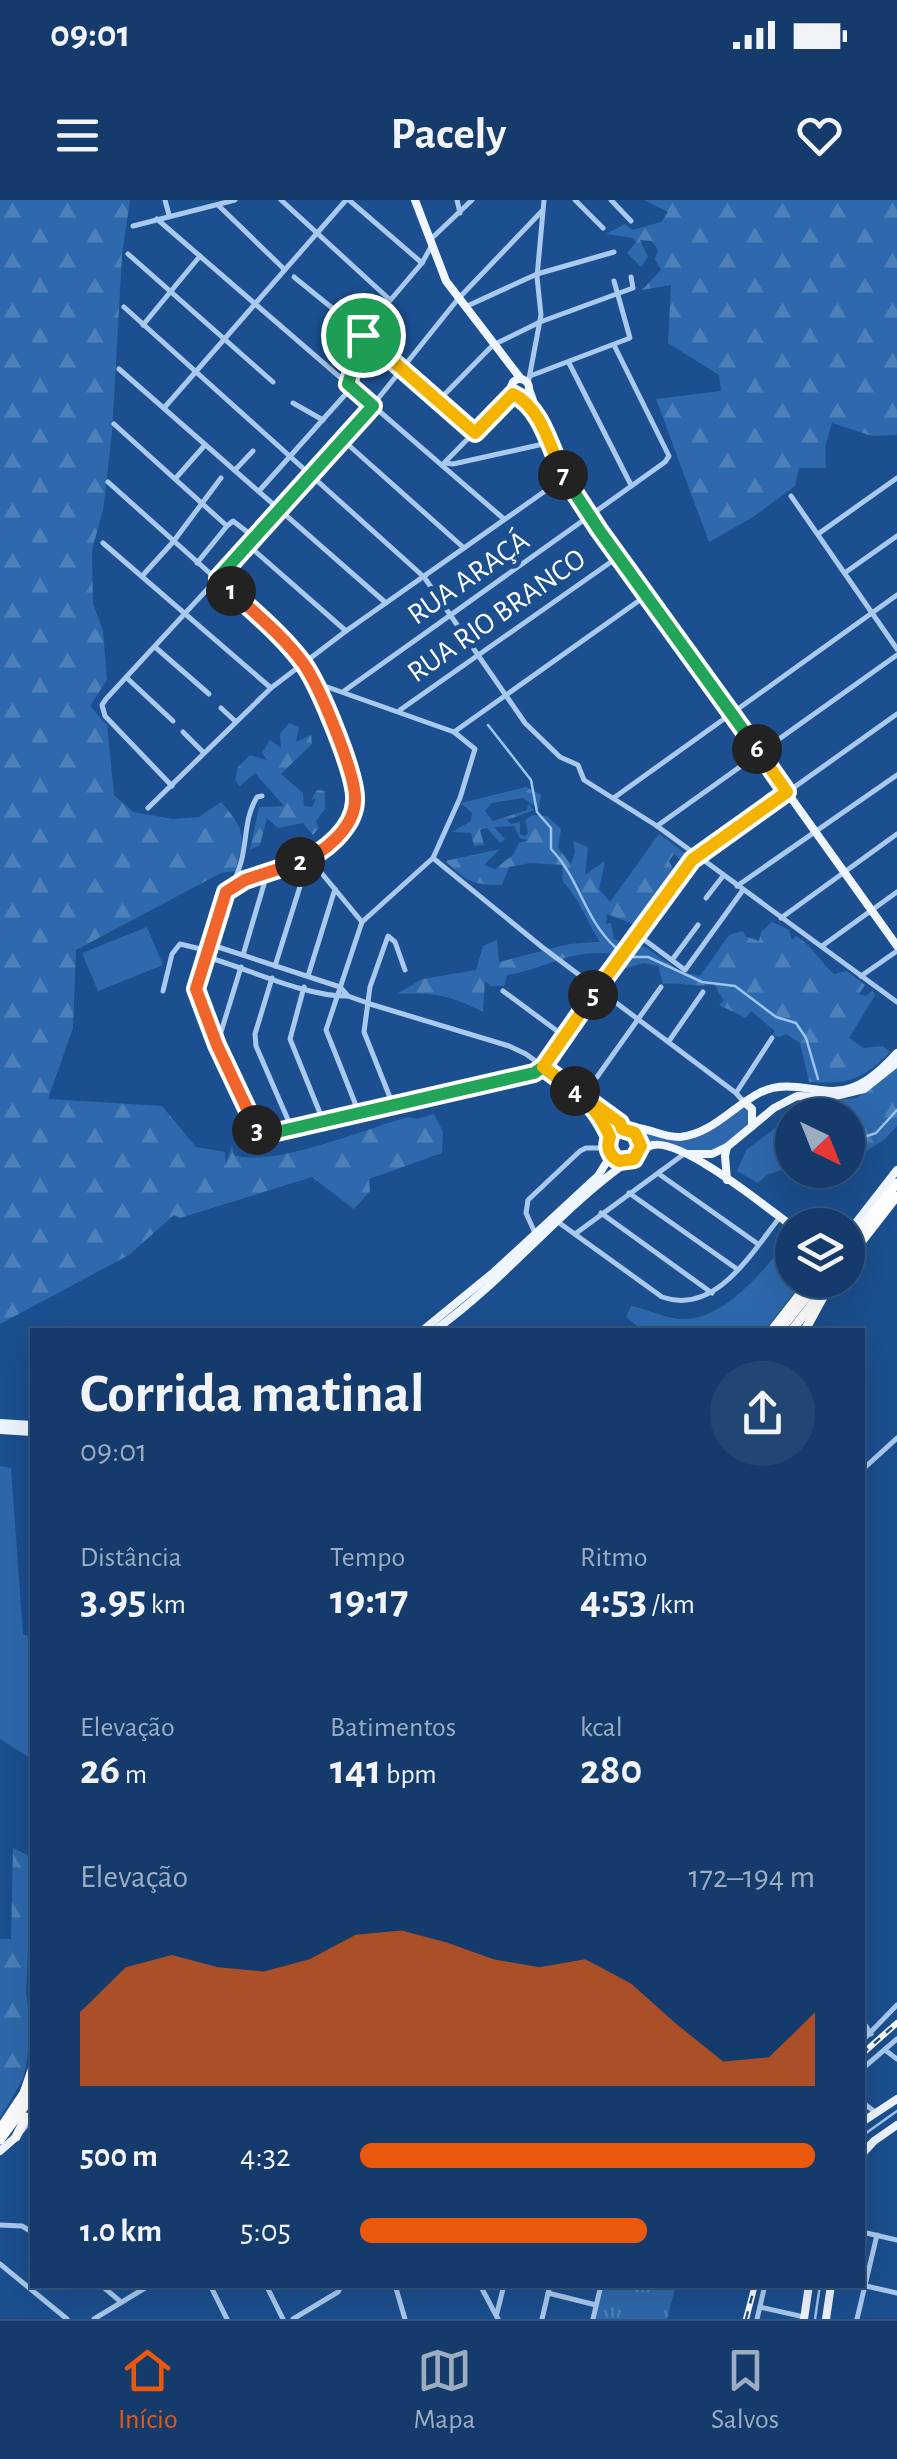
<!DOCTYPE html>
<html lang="pt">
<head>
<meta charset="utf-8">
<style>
	:root { --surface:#143b6b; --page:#214673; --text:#f1f3f6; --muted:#9dadc1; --line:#33557e; --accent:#ea580c }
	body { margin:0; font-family:"Alegreya Sans",sans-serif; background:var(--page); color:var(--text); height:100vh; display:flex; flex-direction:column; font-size:38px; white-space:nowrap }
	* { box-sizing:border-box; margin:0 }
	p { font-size:32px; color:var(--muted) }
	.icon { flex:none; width:55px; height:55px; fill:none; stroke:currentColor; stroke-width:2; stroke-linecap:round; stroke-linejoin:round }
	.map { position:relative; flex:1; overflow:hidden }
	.side { position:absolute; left:30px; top:1128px; width:835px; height:960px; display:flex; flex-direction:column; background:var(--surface); border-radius:0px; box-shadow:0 10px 40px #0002,0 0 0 2px var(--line) }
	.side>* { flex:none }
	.needle { width:65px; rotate:137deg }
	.fabs { position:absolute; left:775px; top:898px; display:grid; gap:20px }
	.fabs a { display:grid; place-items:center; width:90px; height:90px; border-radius:50%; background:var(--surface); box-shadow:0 10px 40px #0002,0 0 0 2px var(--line); font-size:50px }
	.pin { position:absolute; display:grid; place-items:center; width:85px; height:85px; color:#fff; margin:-42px; border:5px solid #fff; border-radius:50%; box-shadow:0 2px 10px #0007 }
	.km { position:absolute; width:50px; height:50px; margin:-25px; border-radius:50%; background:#222; color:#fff; font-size:28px; line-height:50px; text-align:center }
	.round { display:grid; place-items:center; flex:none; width:105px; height:105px; border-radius:52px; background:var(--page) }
	.overview { display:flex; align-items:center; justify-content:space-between; height:170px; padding:0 50px }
	h1 { font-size:55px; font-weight:600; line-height:75px }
	.stats { display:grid; grid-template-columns:repeat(3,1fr); gap:15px; height:170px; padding:10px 50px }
	.stats div { display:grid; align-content:center }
	.stats b { font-size:42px; font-weight:600 }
	.stats small { font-size:28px; font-weight:400 }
	.stats p { font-size:28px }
	.chart { height:280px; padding:20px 50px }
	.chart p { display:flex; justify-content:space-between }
	.chart svg { width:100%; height:180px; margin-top:10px; fill:var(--accent); opacity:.7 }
	ul { padding:0 50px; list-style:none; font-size:32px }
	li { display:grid; grid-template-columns:160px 120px 1fr; align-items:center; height:75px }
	li i { height:25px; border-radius:12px; background:var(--accent) }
	.status { display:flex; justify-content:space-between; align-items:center; height:70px; padding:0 50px; background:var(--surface); direction:ltr }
	.status svg { height:28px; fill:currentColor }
	header { display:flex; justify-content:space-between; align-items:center; height:130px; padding:0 50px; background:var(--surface); font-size:45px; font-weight:600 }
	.dock { display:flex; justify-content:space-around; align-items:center; height:140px; border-top:2px solid var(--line); background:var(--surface); font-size:28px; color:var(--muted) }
	.dock a { display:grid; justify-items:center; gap:5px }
	.dock .selected { color:var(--accent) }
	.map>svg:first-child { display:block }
</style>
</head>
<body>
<div class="status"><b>09:01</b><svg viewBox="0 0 49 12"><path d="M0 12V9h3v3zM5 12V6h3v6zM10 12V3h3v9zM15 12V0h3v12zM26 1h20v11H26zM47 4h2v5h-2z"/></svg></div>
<header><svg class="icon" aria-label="menu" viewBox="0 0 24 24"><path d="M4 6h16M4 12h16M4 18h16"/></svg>Pacely<svg class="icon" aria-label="heart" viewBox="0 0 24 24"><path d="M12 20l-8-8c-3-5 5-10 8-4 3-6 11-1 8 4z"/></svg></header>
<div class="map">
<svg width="897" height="2119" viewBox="0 0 897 2119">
	<defs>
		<pattern id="forest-firs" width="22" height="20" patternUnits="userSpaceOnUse" patternTransform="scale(2.5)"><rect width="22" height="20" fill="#2e69ad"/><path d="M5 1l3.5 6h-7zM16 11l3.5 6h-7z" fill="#4d80b9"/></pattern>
		<pattern id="park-tufts" width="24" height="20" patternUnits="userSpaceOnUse" patternTransform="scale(2.5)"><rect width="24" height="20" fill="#2e69ad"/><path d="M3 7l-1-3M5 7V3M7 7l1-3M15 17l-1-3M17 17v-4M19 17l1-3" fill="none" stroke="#4d80b9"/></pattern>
	</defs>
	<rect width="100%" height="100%" fill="#1b4f8f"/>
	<g fill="#2e69ad">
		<path d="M147,727L163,765L98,791L82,753Z"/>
		<path d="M742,908L750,913V925C738,934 724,950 709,953C685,957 674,935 645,945L635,930L676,939Z"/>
		<path d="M782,923L784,935L792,938V966L767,975L758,983L737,971L746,950Z"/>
		<path d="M792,1042V1080H804L765,1130H642L626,1117L631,1106C646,1109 671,1120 684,1119C727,1118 760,1072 787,1043Z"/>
		<path d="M0,1266L11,1268L23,1434L32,1438V1559L0,1539Z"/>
	</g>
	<g fill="url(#forest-firs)">
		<path d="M0,0H130L122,55L112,233L103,310L92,350L93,403L103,431L107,480L90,506L107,525L114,595L133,612L173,619L199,617L221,602C245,629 246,637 235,671L221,673L76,750L73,828L48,899L162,906L196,947L225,952L226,964L232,945L234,955C274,968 364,929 408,917L417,919L434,914L443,932L442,953L369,979L370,991L354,1009L312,977L180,1018L174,1015L129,1055L0,1124Z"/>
		<path d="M644,0H897V235L872,236L832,223L825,247L826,268H799L795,286L753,317L709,342L656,199L721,191L719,175L668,143L671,85L642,90L661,70L655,59L658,50L652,41L640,40L648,57L641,67L627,53L636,42L633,38L606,34L625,24L632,30L661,22L668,12Z"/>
		<path d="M289,523L299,527L296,542L311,535L312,544L281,574L303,593L304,606L312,607L316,598L311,600L317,590L325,591V609L316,621L319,628L313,635L303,623L278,628L267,618L260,645L250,650L259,607L284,606L255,573L240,586L235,580L238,567L250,555L267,560L262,553L270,540L281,548L280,534Z"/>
		<path d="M526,587L541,595L539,609L523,598L492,603L485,611L493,621L527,610L528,604L534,610L507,620L511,624L520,622V634L525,636L528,633L525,620L533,615L547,616L561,629L558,648L571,664L575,652L573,641L588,647L585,675L605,661L599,689L610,702L659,634L689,656L684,663L674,654L669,661L673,669L680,663L682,665L638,726L607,714L606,724L611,723L614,739L625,743L616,754C569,748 549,768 507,775L504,786H491L485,781L483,812C450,795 434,792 397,794L422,779L476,770L483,746L497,740L499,762L569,744L600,742C587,722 579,698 563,682L562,665L530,663L509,667L502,685C471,685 467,681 445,661L500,649L484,665L495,669L513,655L519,643L528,640L520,638L514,626L494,627L505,639L500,643L487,628L480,630L484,645L474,646L471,633L452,632L471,621L472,613L461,603Z"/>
		<path d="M772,722L789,730L792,740L796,736C813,746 820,762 834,774L847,771L865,785L859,794L865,796L873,791L875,795L849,838L863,848L883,846L890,852C861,881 849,884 809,882L800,843L786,834L779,837L772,835L775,831L751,811L746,818L719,805L724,801L714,784C697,788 681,782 663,784L658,766L643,763L615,772L634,747H645L681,772L700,776L729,735L743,731L745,736L759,741L761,732Z"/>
		<path d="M897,866V926L884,940L866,951L855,946L848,953V915H819L817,902L857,898Z"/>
		<path d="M13,1648L32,1657L26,1794L31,1823L27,1860L23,1879L0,1918V1739H11Z"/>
	</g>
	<path fill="url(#park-tufts)" d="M601,2085H676L667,2119H593Z"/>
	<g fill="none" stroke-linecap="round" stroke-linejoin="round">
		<g stroke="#9cc4f0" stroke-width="2.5">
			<path d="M488,525L531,580L537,612L551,628V649C580,679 584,719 616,748"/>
			<path d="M632,757H648L702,782L735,786L776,817L796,823L806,838L818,879"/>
			<path d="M827,915V904"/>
			<path d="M848,950L861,938L876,933L897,910"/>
			<path d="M862,1936L897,1911"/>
			<path d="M815,2119L820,2085"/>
		</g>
		<g stroke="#a9c9ee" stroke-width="5">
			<path d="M165,0L169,15"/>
			<path d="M281,0L389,99"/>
			<path d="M349,0L422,63"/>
			<path d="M457,0L460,13"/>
			<path d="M575,0L603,28"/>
			<path d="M611,0L631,21"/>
			<path d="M218,5L284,69"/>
			<path d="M157,19L504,319"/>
			<path d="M133,26L235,0"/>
			<path d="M431,39L472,0"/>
			<path d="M128,54L273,182"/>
			<path d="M294,77L369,138L475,233"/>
			<path d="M124,107L424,377L525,523L560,557L578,565L584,580L657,626L897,802"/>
			<path d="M465,107L537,74L614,52"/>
			<path d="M143,125L200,56"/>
			<path d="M569,163L631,285"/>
			<path d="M119,169L386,403"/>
			<path d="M530,176L630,138L614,81"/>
			<path d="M348,184L364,131L422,63L432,45"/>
			<path d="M528,184L541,115L537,77L544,0"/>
			<path d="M439,200L493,145L540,122L633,88L631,77"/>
			<path d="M293,203L323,220"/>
			<path d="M164,208L346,0"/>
			<path d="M114,224L227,326L233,321L254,337"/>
			<path d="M344,241L464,348"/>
			<path d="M444,263L513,193"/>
			<path d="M445,263L453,264L548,243"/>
			<path d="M235,270L253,251"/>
			<path d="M175,279L205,245"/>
			<path d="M108,282L280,436L316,483L356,597L345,628L309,658L275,766"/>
			<path d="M259,291L352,187"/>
			<path d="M791,296L897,449"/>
			<path d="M818,334L897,278"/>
			<path d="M103,343L271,488"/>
			<path d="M248,345L346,431"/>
			<path d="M197,363L227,326"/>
			<path d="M846,372L897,336"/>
			<path d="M143,375L173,342L221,278"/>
			<path d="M155,447L209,494"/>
			<path d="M128,479L173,521"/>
			<path d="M316,483L454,532L475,549L460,598L433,658L362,722"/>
			<path d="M344,491L665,262L669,256L614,145"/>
			<path d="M221,508L235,521"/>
			<path d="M400,510L618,357"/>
			<path d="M183,532L203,552"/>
			<path d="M454,532L647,395"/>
			<path d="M172,586L105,516L102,505L106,499L344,241L458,99L542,11"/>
			<path d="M615,597L897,395"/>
			<path d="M148,608L271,488L346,431L565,277"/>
			<path d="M657,626L897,455"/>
			<path d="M433,658L542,747L736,893L744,902"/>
			<path d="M233,684C237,674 242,663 243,653C247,633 246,615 257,597L262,596"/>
			<path d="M737,686L897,575"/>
			<path d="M706,698L723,676"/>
			<path d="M781,718L897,634"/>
			<path d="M638,735L685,770L743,690"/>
			<path d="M212,745L340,787L348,796L370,804L509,846L526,854L620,923L622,929"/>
			<path d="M822,746L897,692"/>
			<path d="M243,755L267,674"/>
			<path d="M207,757C249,769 306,797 348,796"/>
			<path d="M672,760L698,725"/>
			<path d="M308,776L335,689"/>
			<path d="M861,776L897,751"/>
			<path d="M272,778L255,834L256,846L292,929"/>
			<path d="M304,787L290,839L324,923"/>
			<path d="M163,791L172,754L180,744L209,751"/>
			<path d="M503,791L564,836"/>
			<path d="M669,841L703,792"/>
			<path d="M217,845L241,767"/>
			<path d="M597,877L661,787"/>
			<path d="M736,893L772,838"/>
			<path d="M590,904L611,937"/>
			<path d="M393,905L364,832L370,787L388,736L395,742L405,770"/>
			<path d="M359,913L326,830L362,722L309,658C282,668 249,674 227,692L196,789L197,799L257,930L268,935L534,873L543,867L692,660L897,514"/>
			<path d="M659,974L758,1044"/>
			<path d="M629,993L737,1069"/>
			<path d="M601,1013L712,1093"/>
			<path d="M558,1022L662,1097C716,1116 752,1052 780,1017"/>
			<path d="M535,1033L526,1013L528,1000L580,951L586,948H608"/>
			<path d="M575,1034L684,954"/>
			<path d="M862,1270L897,1238"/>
			<path d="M862,1820L871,1834H862"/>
			<path d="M862,1841L897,1805"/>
			<path d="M885,1850L897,1859"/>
			<path d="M862,1869L897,1839"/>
			<path d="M862,1902L875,1912"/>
			<path d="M22,1931L32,1918"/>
			<path d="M0,2025L22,2026L32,2032"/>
			<path d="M862,2032L897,2040"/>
			<path d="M0,2064L67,2119"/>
			<path d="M101,2085L121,2102"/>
			<path d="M210,2085L227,2119"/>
			<path d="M266,2085L283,2119"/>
			<path d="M395,2085L405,2119"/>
			<path d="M480,2085L498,2119"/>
			<path d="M866,2086L897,2093"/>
			<path d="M548,2093L596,2105"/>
			<path d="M760,2107L804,2117"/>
			<path d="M497,2113L504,2085"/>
			<path d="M94,2119L150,2085"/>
			<path d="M293,2119L338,2092L342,2085"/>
			<path d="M542,2119L550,2085"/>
			<path d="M593,2119L601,2085"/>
			<path d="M757,2119L765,2085"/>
			<path d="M857,2119L877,2035"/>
		</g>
		<g stroke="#f0f6ff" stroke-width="8">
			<path d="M415,0L446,81L521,179"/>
			<circle cx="520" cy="188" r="9"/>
			<path d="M529,189L548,243L591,318L897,746"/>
			<path d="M744,902L752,909V926"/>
			<path d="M627,929C644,924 661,938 680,937C712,934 733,906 761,892C785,881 807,890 831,891C858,892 880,872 897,853"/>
			<path d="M727,947L725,956L727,980"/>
			<path d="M689,954H712L727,947L774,908L797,896L831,897L864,889L897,863"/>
			<path d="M638,955L641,946L635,933L622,929L611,937L609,952L619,961C636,962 638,948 653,945C683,939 766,1007 792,1026"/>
			<path d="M848,1033L897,970"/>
			<path d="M423,1130L494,1072L598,976L611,955"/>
			<path d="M435,1130C505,1080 558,1011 627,962"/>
			<path d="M0,1223L32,1225"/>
			<path d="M0,1230L32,1232"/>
			<path d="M862,1922L897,1899"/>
			<path d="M0,1951L16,1937"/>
			<path d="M862,1954L874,1941L897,1925"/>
			<path d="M804,2119L809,2085"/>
			<path d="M826,2119L831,2085"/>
		</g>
		<g stroke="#fff" stroke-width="9">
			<path d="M848,1045L897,983"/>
			<path d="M848,1059L897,996"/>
			<path d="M772,1130L811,1080"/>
			<path d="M780,1130L820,1080"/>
			<path d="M792,1130L831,1080"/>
			<path d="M805,1130L823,1097"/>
			<path d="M0,1929L24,1893L32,1870"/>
			<path d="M16,1937L26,1917"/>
			<path d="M0,1940L32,1896"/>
		</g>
		<g stroke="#fff" stroke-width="6">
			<g id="rail">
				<path d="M862,1854L897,1823"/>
				<path d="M746,2119L755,2085"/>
			</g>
		</g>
		<use href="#rail" stroke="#1b4f8f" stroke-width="2.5" stroke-dasharray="8" stroke-linecap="butt"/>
	</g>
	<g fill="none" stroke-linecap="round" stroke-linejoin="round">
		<g stroke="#fff" stroke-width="20">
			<path id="split-1" d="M231,391L218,378L373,206L348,184L363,135"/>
		</g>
		<g stroke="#fff" stroke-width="20">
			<path id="split-2" d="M231,391C256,414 283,436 303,463C319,485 357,576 355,601C354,628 324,653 300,662"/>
		</g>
		<g stroke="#fff" stroke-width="20">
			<path id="split-3" d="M257,930L217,845L196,789L226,692L245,680L300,662"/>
		</g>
		<g stroke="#fff" stroke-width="20">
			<path id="split-4" d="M257,930L268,934L534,873L543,867L575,891"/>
		</g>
		<g stroke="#fff" stroke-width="20">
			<path id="split-5" d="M575,891C591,903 602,919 610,937C606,947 609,956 619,961L634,959L641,946L635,933L622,929L620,923L543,867L593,795"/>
		</g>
		<g stroke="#fff" stroke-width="20">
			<path id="split-6" d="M593,795L692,660L787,592L757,549"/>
		</g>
		<g stroke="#fff" stroke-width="20">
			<path id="split-7" d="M563,275L599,330L757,549"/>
		</g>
		<g stroke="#fff" stroke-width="20">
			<path id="split-8" d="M363,135L475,233L513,194C541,207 550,247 563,275"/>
		</g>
		<use href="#split-1" stroke="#22a559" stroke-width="12"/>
		<use href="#split-2" stroke="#f0652b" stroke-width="12"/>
		<use href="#split-3" stroke="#f0652b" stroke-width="12"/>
		<use href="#split-4" stroke="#22a559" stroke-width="12"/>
		<use href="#split-5" stroke="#f5b400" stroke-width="12"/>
		<use href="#split-6" stroke="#f5b400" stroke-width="12"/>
		<use href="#split-7" stroke="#22a559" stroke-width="12"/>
		<use href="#split-8" stroke="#f5b400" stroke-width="12"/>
	</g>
	<g text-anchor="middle" stroke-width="10" stroke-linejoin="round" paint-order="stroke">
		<g font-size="30" fill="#fff" stroke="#1b4f8f">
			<text transform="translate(468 377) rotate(-35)" y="10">RUA ARAÇÁ</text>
			<text transform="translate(496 415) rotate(-35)" y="10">RUA RIO BRANCO</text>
		</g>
	</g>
</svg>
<div class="fabs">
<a><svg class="needle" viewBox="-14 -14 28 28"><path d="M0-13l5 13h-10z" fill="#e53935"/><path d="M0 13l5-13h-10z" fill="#9dadc1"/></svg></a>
<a><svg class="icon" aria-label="layers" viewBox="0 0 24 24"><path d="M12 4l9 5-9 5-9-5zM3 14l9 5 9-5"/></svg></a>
</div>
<div class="pin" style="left:363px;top:135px;background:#1e9e55"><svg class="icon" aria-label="arrive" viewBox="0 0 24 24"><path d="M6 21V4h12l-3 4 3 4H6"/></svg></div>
<b class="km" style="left:231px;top:391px">1</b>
<b class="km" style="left:300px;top:662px">2</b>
<b class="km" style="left:257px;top:930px">3</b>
<b class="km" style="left:575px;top:891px">4</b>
<b class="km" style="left:593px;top:795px">5</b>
<b class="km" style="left:757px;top:549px">6</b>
<b class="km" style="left:563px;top:275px">7</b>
<section class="side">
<div class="overview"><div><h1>Corrida matinal</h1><p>09:01</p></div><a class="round"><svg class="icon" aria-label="share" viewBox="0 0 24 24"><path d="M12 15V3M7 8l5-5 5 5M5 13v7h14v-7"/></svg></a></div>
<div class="stats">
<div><p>Distância</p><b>3.95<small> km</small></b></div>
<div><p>Tempo</p><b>19:17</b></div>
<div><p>Ritmo</p><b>4:53<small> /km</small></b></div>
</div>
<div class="stats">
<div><p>Elevação</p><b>26<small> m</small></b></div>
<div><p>Batimentos</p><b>141<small> bpm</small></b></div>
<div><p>kcal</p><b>280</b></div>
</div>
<div class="chart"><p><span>Elevação</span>172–194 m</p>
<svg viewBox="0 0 160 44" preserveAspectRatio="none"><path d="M0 44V26L10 15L20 12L30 15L40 16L50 13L60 7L70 6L80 9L90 13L100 15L110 13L120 19L130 29L140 38L150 37L160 26V44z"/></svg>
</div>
<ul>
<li><b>500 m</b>4:32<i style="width:100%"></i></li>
<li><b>1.0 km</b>5:05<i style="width:63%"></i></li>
</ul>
</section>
</div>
<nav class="dock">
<a class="selected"><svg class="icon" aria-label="home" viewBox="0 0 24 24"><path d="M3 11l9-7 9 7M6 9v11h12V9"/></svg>Início</a>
<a><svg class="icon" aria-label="map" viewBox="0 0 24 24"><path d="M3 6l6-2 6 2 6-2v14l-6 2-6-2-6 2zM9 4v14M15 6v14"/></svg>Mapa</a>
<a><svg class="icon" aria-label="saved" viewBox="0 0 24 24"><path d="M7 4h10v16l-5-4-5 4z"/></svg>Salvos</a>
</nav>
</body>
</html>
